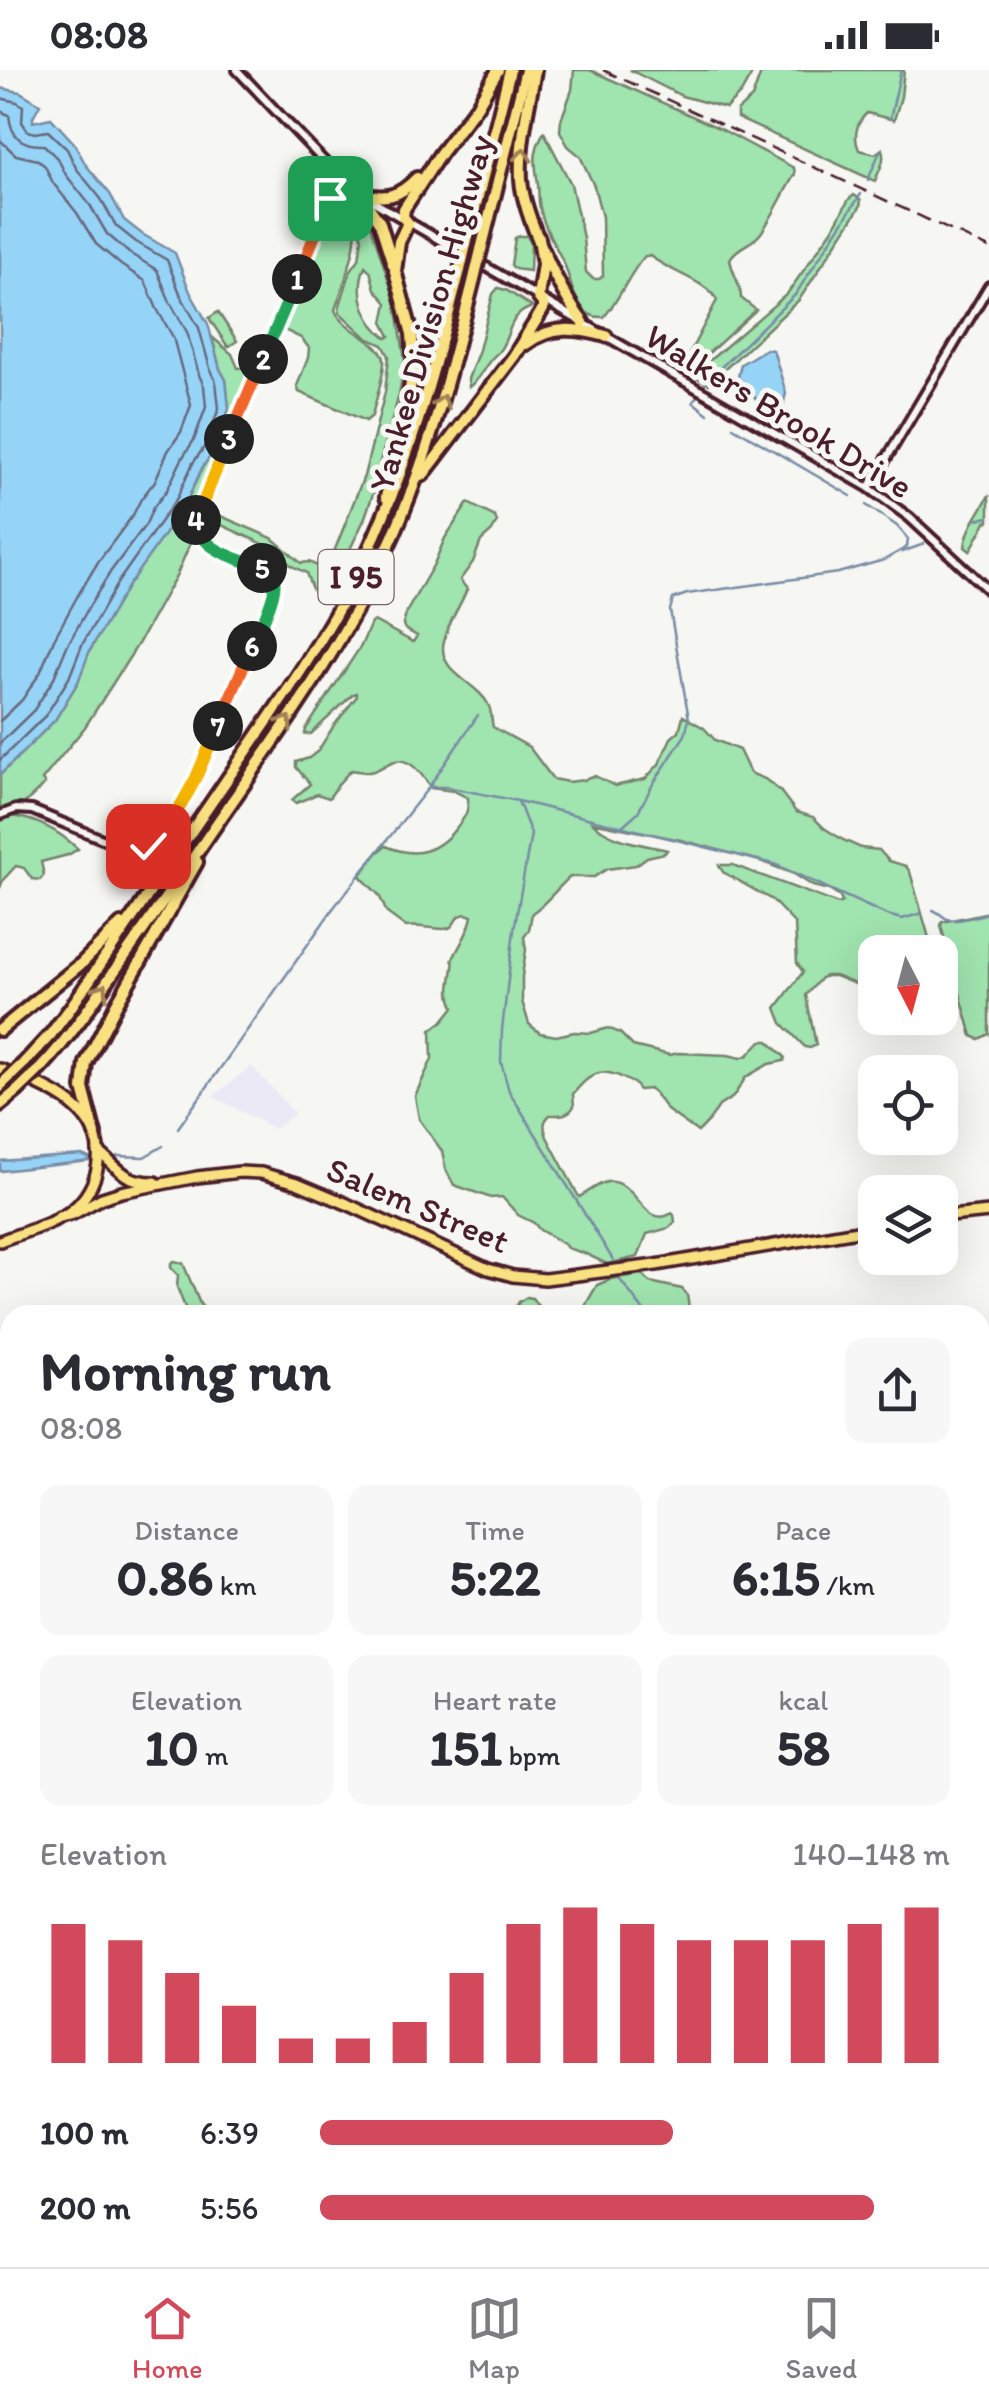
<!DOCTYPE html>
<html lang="en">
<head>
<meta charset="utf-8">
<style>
	:root { --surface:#fff; --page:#f7f7f7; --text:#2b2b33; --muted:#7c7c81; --line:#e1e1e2; --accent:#d1495b }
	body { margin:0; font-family:Itim,sans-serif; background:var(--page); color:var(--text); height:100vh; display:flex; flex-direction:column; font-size:38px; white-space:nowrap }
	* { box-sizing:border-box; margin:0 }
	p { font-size:32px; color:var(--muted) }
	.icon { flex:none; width:55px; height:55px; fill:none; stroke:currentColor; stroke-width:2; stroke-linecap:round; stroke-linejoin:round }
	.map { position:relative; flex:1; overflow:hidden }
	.panel { position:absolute; left:0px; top:1235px; width:990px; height:962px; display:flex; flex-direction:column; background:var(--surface); border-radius:30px 30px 0 0; box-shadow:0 10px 40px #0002 }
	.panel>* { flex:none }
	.needle { width:65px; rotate:174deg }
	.buttons { position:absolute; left:858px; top:865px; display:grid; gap:20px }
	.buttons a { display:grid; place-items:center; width:100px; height:100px; border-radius:20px; background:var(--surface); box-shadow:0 10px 40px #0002; font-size:50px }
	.pin { position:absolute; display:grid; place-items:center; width:85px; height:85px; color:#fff; margin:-42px; border-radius:20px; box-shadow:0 5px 15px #0006 }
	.km { position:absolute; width:50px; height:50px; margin:-25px; border-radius:50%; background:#222; color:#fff; font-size:28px; line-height:50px; text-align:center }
	.round { display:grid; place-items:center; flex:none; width:105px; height:105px; border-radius:20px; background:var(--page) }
	.headline { display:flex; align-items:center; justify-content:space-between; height:170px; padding:0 40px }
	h1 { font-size:55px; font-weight:700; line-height:75px }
	.metrics { display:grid; grid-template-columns:repeat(3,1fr); gap:15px; height:170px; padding:10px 40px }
	.metrics div { display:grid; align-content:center; border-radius:20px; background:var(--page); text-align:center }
	.metrics b { font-size:50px; font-weight:700 }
	.metrics small { font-size:28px; font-weight:400 }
	.metrics p { font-size:28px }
	.chart { height:280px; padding:20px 40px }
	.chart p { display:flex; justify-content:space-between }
	.chart svg { width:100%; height:180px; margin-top:10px; stroke:var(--accent); stroke-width:6 }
	ul { padding:0 40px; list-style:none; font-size:32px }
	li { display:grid; grid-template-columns:160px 120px 1fr; align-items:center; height:75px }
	li i { height:25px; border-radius:12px; background:var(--accent) }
	.status { display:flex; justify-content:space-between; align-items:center; height:70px; padding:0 50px; background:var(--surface); direction:ltr }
	.status svg { height:28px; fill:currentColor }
	.tab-bar { display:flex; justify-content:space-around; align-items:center; height:140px; border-top:2px solid var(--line); background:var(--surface); font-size:28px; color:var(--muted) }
	.tab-bar a { display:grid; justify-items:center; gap:5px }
	.tab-bar .on { color:var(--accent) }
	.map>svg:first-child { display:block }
</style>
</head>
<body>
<div class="status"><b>08:08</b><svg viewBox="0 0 49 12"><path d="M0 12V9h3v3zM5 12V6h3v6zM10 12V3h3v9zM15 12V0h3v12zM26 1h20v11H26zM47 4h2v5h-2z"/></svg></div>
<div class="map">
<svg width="989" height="2197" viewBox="0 0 989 2197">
	<rect width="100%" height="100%" fill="#f6f6f2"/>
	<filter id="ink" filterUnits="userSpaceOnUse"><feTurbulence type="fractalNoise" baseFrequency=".01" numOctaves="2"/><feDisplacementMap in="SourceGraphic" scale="20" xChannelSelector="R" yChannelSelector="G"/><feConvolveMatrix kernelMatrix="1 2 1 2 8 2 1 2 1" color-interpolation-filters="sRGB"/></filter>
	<g filter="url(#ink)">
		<path fill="#ebe9f5" d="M252,996L295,1044L274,1059L213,1026Z"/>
		<g fill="#a0e4af" stroke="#75826d" stroke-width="2.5" fill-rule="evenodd">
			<path d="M574,0H590L721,59L794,98L795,104C783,123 774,145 761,163C752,175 737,176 730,189C732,203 741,214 741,228L756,240L690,300L685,298L686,290L717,230C706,211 670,202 650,186H645C629,203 621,228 604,247C575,249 573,216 565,196C557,177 544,160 540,138C538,131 539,123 538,115C535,93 532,82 544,62L571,114L583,168L586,202L593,209H599L603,206L602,147L594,116L580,86L568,76L560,61L561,50L572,20Z"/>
			<path d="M630,0H754L741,23L726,38L682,26Z"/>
			<path d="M762,0H904L901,27L894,50L867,43C856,53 853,67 859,80L875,84L882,79C886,91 879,100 875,111L737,48V41L752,28Z"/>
			<path d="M854,125L861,130L860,137L799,230L709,314L697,308L696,304L703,296L787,224L832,160L849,129Z"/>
			<path d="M342,129H347C369,154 344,212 335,240C343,260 384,274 384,290C385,303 375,332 372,346L366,351L299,322L297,316L308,288L309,278L301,268L282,259L336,136Z"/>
			<path d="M358,137L362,138L370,153L396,233L405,290L399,325L376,406L375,418L364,450L330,521L320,526L312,519L306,503L292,496L268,476L208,449L205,445L206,442L216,444L272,468L301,493L309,492L324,499L330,492L364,406L385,322L389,286L383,275L367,268L340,243L339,238L351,200L359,189L362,168L355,144ZM365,196L370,201L375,219L387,233L383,252L390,266L387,268C365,252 354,223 365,196Z"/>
			<path d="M520,166H527L531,173L530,201L515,199L511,195L515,168Z"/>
			<path d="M498,218L506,220L532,237C508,245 512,262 500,280C497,284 492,287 489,292C482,301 479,309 469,317L468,309L479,280L493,224Z"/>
			<path d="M218,242L237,271L228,277L209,248Z"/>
			<path d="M212,267L232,284L238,298L266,296L177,504L138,574L85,657L42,710L45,714L11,746C36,749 59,761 78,779L68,785L41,792L44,805L40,810L32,809L24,798L16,796L3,810L0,818V705L55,650L78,612L87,586L109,547L129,513L185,434L202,398L213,382L229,339L226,310L220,299Z"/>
			<path d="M989,425V451L986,452L970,481L965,477C967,457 980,443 989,425Z"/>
			<path d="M468,433L495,447L497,452L492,461L481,471L473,492L460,510L467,519C460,537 448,552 444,571C436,602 477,612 488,634C492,641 491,650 493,657L529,677L553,709L568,712L584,710L589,707L595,706L615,716L645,709L659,694L671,668L679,661L683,646L704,658L715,670L739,680L750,703L765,709L780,721L796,742L813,747L824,758L843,770L861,778L879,780L889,791L906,796L910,802L931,875L928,882H875V905L855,914L835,906H826L821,908L806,925L816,975L810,978L805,977L782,953L776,938L803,902L797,893L795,854L772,830L723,802L719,795H733L838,834L842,832L840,827L829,820L813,816L794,804L763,792L681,770L592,752C610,771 642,774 667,780L665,783L647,787L636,795L607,799L594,807H570C556,819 546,834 532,843L529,860L524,867L526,880L522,906V931L529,954L540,963L556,966L574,962L591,963L608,958L620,963L633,976L670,985L678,983L728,985L741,988L748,985L761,971H768L785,987L784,991L769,994L746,1007L733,1027L719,1036L709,1051L698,1062L667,1040L654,1022L650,1019L639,1020C630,1009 638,1016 625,1009C601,996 590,1003 573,1024L574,1036C569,1046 559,1045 550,1045C542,1052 544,1058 547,1067L579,1127C588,1123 597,1114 607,1112C637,1108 644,1161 672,1143L674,1145L675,1152L669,1158L647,1164L638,1187L607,1194L586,1184L567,1178L564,1174L540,1160L534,1153L518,1145L502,1127L491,1128L454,1115L446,1100L442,1081L419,1049L415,1026L432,989L431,960L442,952L454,937C447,922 451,913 453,898C455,885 449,895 456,883C462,871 470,860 472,846L466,844L459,846C455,850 454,856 449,858C442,862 419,854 406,857L387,843L379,825L360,806L377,783L386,776C416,789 438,782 457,757C465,747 469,741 468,728L454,721L431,718C424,708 410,684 392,692C384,695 378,701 369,702C363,702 357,701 351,700L340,712L329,728L317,724L296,733L292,730L310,714L296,697V692L309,688L318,681L333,657L357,626L356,623L352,625L311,664H305L306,659L361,576L371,553L374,551L413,572L417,566L405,559L403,555L407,541L434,494L445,468Z"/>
			<path d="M989,842V964L979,969L972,966L941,856L942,852Z"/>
			<path d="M174,1191L183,1193L200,1234L209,1245H188L177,1217L178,1205L171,1198V1193Z"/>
			<path d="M642,1204L650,1212L682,1219L687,1225L690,1245H583L585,1236L597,1215L611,1209Z"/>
			<path d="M527,1227L532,1228L541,1240L548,1245H511L519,1232Z"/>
			<path d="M10,1535V2188H363L362,2197H0V1541Z"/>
			<path d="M980,1627H989V2013L980,2016Z"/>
		</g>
		<g fill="#96d4f7" stroke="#788ca5" stroke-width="2.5">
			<path d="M0,18L20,22L40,34L33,47V52L51,48L74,73L86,95L110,124L124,150L142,164L175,183L190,222L208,254L220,299L226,310L229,339L213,382L202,398L185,435L127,517L90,580L78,612L55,650L0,705Z"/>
			<path d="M766,279L772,280L774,283L786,323L783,336L774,341L761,335L738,307L741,294Z"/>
			<path d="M82,1085L91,1089V1091L0,1101V1091Z"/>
		</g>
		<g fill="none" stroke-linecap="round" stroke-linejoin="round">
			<g stroke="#68677d" stroke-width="2.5">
				<path d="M0,28L17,32L23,36L22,52L28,61L35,63L48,61L67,79L76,98L101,129L116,156L136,172L167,190L181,226L199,258L211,302L216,312L219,338L205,376L193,393L177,428L118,512L82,575L69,608L46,645L0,690"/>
				<path d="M0,41L9,45C11,67 22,76 44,75L58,89L66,105L90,135L107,164L129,183L157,200L170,232L187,262L199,305L204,316L206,337L194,370L183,387L167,420L153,438L146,454L111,501L90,535L67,576L53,610L34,640L0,673"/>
				<path d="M0,70L16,85L38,90L45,96L53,113L77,143L96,174L121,195L145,211L157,239L173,267L191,335L181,362L168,381L155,411L141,429L133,445L98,492L77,527L54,569L40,603L22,630L0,651"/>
			</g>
			<g stroke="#788ca5" stroke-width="2.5">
				<path d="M890,49L901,0"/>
				<path d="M868,110L880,81"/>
				<path d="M708,344L693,332L707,311L795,225L861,124"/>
				<path d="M733,357L851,426"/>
				<path d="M977,449L989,447"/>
				<path d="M902,482L924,474"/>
				<path d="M429,717H447L518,731L774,794L887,845L902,849L922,843"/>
				<path d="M518,731L531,764L514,860L502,960L501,992L509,1021L615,1193"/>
				<path d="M620,758L638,742L653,714L685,665L689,649L670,540L673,529L687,524L838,503L884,490L907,477L908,469L897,456L866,435"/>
				<path d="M933,840C938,842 942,846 947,849C958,853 978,845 989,843"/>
				<path d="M178,1058L335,836L429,717L478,645"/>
				<path d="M118,1086L144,1087L163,1076"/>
				<path d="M618,1207L647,1245"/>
				<path d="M980,1632L989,1631"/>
				<path d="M980,1677L989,1710"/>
			</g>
			<g stroke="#4a1f2b" stroke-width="14">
				<g id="minor">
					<path d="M237,0L339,107L360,124L869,418L909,447L989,521"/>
					<path d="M869,418L989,216"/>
					<path d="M0,745L16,739L32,740L124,778L141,779L154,773L187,727L263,550L275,513C259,479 197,493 196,447L339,107"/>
					<path d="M0,1420L10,1439"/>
					<path d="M476,2188L482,2197"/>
					<path d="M981,2197L989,2175"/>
				</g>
			</g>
			<g stroke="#4a1f2b" stroke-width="16">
				<g id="major">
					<path d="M0,999C43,1016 104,1036 98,1093C96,1111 86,1129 72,1140C52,1155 23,1162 0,1171"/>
					<path d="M98,1081C120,1099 124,1112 155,1112"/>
					<path d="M59,1147L73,1144L102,1128L121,1122L197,1107L240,1102L261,1103L297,1113L347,1134L488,1199L513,1206L545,1209L656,1195L875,1158"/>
					<path d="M940,1147L989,1142"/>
				</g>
			</g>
			<g stroke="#4a1f2b" stroke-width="18">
				<g id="highway">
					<path d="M535,0C529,35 519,73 521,109C523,145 561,224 583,252"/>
					<path d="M360,124C386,129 398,128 417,108"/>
					<path d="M360,125L380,153L393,194"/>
					<path d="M467,170L510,0"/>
					<path d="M481,180L526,0"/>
					<path d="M526,274C551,255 577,258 606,266"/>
					<path d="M423,405L514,286L543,239V233L538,227L543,194L539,168"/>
					<path d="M386,427L403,363L414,294L412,264L395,201L399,172L408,153L403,147L404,139L440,84L477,36L498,0"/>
					<path d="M0,960L82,893L121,854"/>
					<path d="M24,993L51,964L69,940C126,856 184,773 241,689C283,628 325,568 358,502C406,405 433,304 460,200"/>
					<path d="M42,997C68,969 90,937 111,906C139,866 167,826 194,787C258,692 328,601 378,498C424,406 449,308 474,209"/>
					<path d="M0,1035L17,1021"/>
					<path d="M95,1064L83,1018L86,993L116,935L197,792"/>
				</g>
			</g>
			<use href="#minor" stroke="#f6f6f2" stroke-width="6"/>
			<use href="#major" stroke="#f9e181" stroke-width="9"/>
			<use href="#highway" stroke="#f9e181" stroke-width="10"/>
			<path stroke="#4a1f2b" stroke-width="2.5" stroke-dasharray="15 8" stroke-linecap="butt" d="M603,0L989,178"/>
			<g stroke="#4a1f2b" stroke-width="18" stroke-linecap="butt">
				<g id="highway-bridge">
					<path d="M460,200L467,170"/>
					<path d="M474,209L481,180"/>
					<path d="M0,1016L24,993"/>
					<path d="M17,1021L42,997"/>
				</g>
			</g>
			<use href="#highway-bridge" stroke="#f9e181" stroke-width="10"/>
		</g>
		<defs><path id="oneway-chevron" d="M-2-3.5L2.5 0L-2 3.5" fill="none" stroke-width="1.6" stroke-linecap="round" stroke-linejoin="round" transform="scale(2.5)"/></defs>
		<g stroke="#a28056">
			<use href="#oneway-chevron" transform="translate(523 85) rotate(-85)"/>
			<use href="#oneway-chevron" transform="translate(442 332) rotate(-74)"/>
			<use href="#oneway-chevron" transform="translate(286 652) rotate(-56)"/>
			<use href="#oneway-chevron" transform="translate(102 920) rotate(-55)"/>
		</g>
	</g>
	<g fill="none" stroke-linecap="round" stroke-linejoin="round" filter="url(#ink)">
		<g stroke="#fff" stroke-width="20">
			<path id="split-1" d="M297,209L330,128"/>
		</g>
		<g stroke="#fff" stroke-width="20">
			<path id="split-2" d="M263,289L297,209"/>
		</g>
		<g stroke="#fff" stroke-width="20">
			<path id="split-3" d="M229,369L263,289"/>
		</g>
		<g stroke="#fff" stroke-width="20">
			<path id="split-4" d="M196,450L229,369"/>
		</g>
		<g stroke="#fff" stroke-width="20">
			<path id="split-5" d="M196,450C201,482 236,487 262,498"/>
		</g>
		<g stroke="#fff" stroke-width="20">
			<path id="split-6" d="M252,576C258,562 278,524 274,510C272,505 266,501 262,498"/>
		</g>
		<g stroke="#fff" stroke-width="20">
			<path id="split-7" d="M218,656L252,576"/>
		</g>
		<g stroke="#fff" stroke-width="20">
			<path id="split-8" d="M181,735L195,710L218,656"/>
		</g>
		<g stroke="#fff" stroke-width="20">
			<path id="split-9" d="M148,776L159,768L181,735"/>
		</g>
		<use href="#split-1" stroke="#f0652b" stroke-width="12"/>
		<use href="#split-2" stroke="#22a559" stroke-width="12"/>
		<use href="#split-3" stroke="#f0652b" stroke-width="12"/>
		<use href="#split-4" stroke="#f5b400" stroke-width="12"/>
		<use href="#split-5" stroke="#22a559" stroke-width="12"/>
		<use href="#split-6" stroke="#22a559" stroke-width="12"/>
		<use href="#split-7" stroke="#f0652b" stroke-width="12"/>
		<use href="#split-8" stroke="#f5b400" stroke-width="12"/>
		<use href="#split-9" stroke="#f5b400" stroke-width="12"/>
	</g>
	<g text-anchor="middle" stroke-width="10" stroke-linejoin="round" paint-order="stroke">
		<rect fill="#f6f6f2" stroke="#7e6067" stroke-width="2.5" x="318.5" y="480" width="75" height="54" rx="8"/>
		<g font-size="32" font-weight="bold" fill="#4a1f2b">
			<text x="356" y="518">I 95</text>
		</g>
		<g font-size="35" fill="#4a1f2b" stroke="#f6f6f2">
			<text transform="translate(431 243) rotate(-74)" y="12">Yankee Division Highway</text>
			<text transform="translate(779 341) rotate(31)" y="12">Walkers Brook Drive</text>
			<text transform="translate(418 1135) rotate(23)" y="12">Salem Street</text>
		</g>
	</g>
</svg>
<div class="buttons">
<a><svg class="needle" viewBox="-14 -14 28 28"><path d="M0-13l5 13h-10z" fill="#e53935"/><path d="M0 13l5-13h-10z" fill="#7c7c81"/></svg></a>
<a><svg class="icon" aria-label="locate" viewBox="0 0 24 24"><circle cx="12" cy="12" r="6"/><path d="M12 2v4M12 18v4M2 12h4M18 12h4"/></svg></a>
<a><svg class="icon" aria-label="layers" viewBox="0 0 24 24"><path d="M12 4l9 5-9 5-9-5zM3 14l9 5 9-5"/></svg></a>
</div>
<div class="pin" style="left:330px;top:128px;background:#1e9e55"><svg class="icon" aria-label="arrive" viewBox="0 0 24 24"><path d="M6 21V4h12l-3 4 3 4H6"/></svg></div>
<div class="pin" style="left:148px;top:776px;background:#d93025"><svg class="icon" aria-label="check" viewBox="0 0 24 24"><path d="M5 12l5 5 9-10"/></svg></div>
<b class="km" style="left:297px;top:209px">1</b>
<b class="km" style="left:263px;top:289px">2</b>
<b class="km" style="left:229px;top:369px">3</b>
<b class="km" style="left:196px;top:450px">4</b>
<b class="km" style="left:262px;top:498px">5</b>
<b class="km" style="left:252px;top:576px">6</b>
<b class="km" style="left:218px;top:656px">7</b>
<section class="panel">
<div class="headline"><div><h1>Morning run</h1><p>08:08</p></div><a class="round"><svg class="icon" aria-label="share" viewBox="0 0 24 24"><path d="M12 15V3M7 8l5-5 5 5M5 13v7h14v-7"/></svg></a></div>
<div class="metrics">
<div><p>Distance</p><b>0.86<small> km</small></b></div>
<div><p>Time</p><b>5:22</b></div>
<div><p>Pace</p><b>6:15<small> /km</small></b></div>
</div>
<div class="metrics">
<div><p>Elevation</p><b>10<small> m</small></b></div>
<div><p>Heart rate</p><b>151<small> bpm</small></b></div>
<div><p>kcal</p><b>58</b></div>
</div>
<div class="chart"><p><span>Elevation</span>140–148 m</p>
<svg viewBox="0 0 160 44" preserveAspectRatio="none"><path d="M5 44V10M15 44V14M25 44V22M35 44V30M45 44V38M55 44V38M65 44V34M75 44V22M85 44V10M95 44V6M105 44V10M115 44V14M125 44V14M135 44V14M145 44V10M155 44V6"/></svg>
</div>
<ul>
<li><b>100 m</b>6:39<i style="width:56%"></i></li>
<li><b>200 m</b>5:56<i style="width:88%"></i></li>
</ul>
</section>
</div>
<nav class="tab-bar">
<a class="on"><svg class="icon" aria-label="home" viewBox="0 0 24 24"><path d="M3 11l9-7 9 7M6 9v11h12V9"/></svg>Home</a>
<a><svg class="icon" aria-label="map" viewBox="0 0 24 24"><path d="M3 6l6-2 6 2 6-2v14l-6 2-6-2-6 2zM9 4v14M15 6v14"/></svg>Map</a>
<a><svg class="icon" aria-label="saved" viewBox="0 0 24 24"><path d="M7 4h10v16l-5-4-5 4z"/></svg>Saved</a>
</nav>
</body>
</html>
